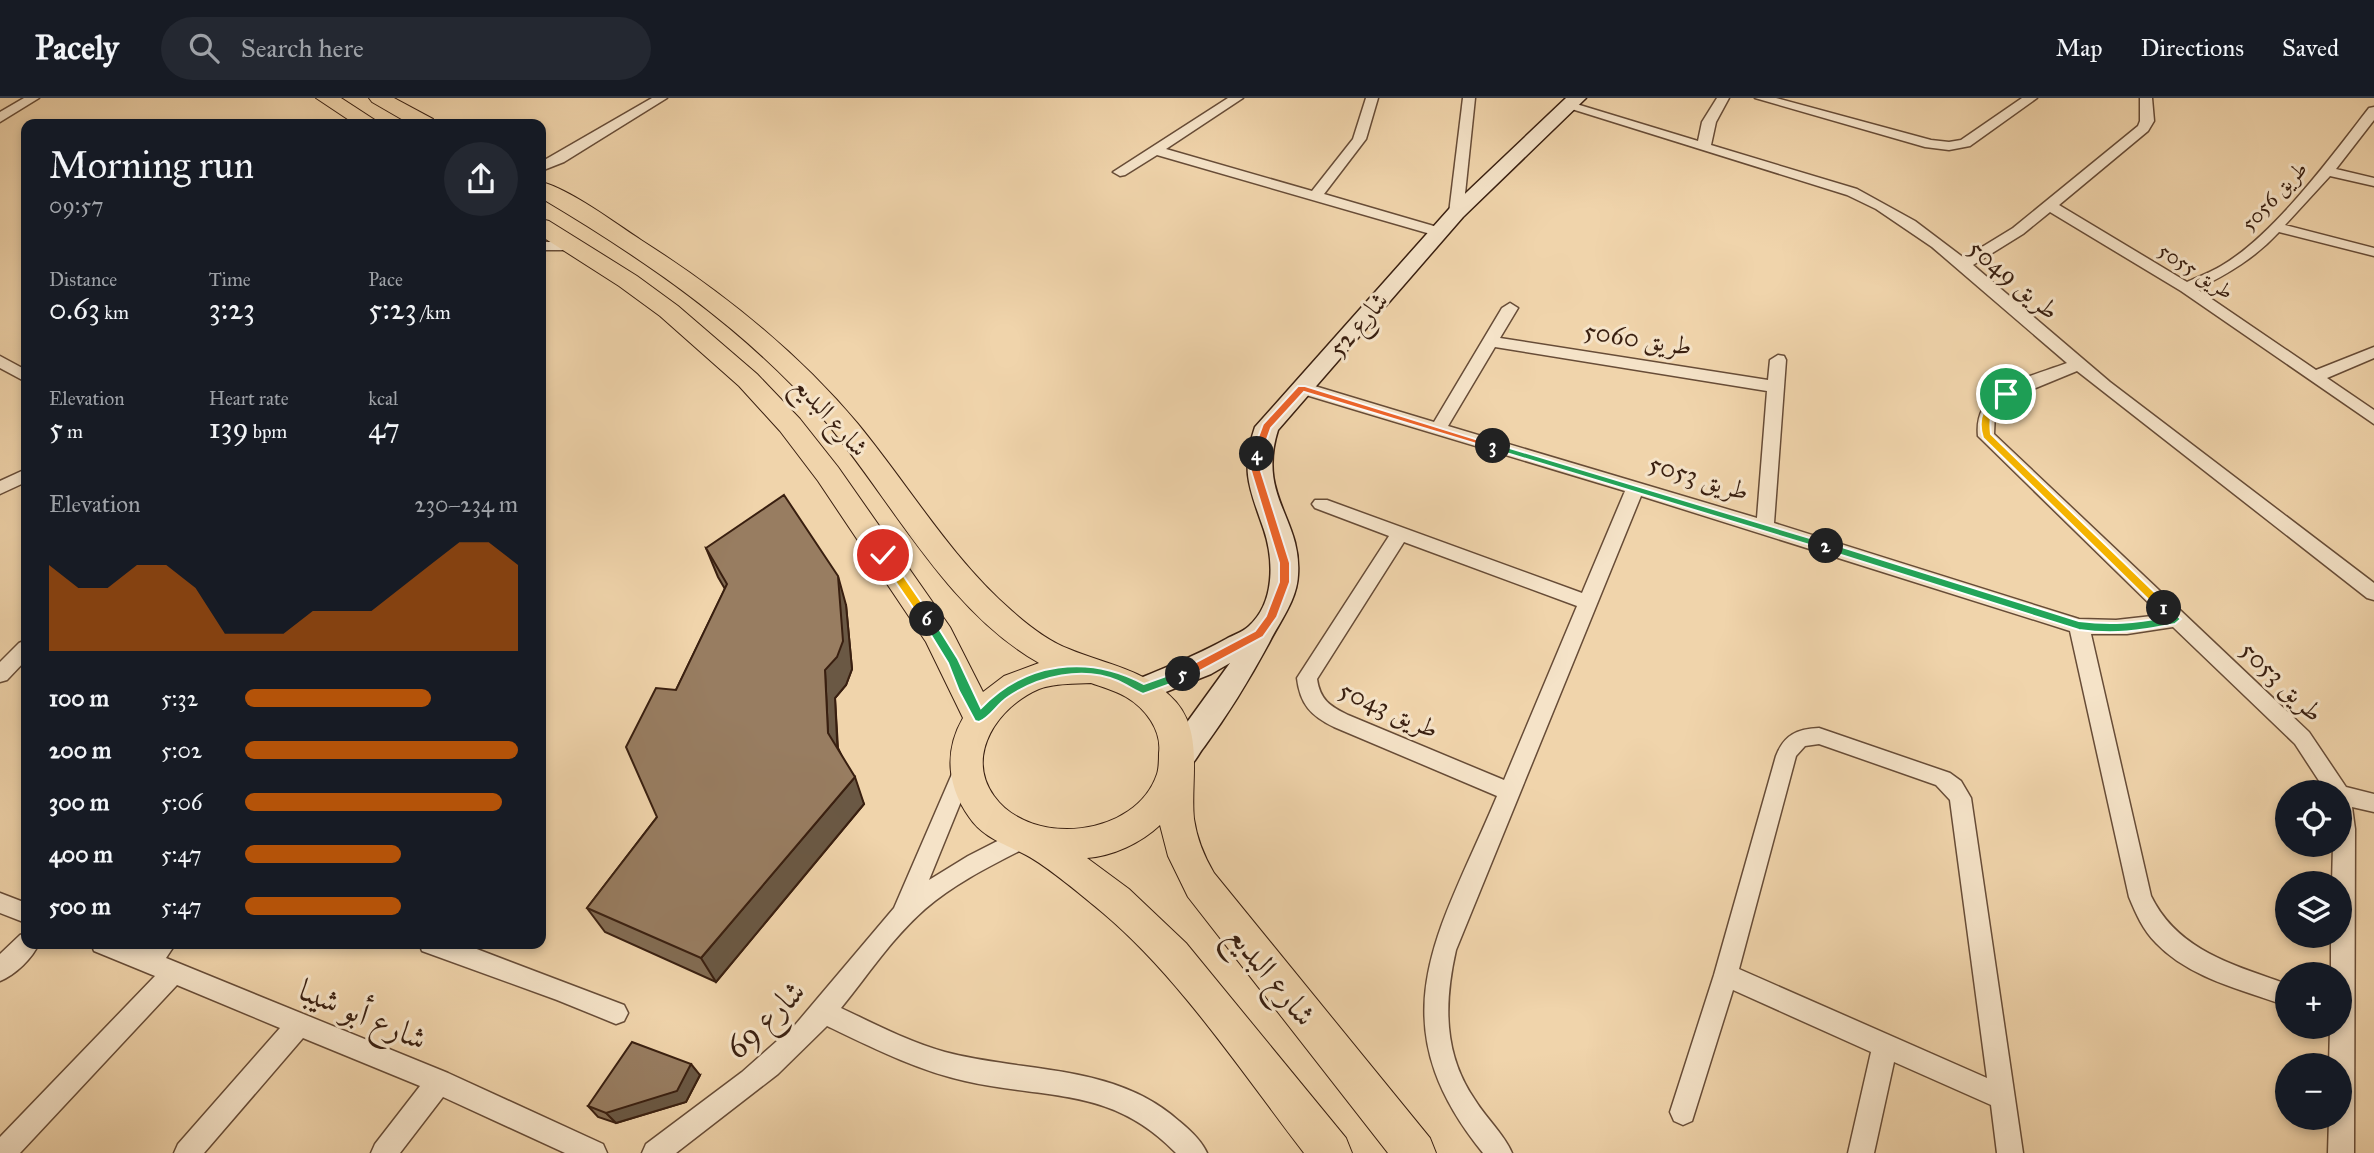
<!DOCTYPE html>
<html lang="en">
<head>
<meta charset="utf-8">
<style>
	:root { --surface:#171b24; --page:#242831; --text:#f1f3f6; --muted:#9ea1a6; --line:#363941; --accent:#b45309 }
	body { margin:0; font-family:"IM FELL Great Primer",Amiri,serif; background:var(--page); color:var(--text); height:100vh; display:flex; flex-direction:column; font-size:26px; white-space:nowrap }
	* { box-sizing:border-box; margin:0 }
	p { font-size:23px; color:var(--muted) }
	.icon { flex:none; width:38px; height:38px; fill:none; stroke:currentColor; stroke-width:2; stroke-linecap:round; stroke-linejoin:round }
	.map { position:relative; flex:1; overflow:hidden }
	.drawer { position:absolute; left:21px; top:21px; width:525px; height:830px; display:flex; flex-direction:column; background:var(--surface); border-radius:14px; box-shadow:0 4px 10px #0003 }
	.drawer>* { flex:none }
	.controls { position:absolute; left:2275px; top:682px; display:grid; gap:14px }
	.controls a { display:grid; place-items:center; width:77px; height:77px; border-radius:50%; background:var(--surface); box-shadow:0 4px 10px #0003; font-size:35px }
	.pin { position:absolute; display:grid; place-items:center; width:60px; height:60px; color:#fff; margin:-30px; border:4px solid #fff; border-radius:50%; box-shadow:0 2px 7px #0007 }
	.km { position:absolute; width:35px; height:35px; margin:-18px; border-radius:50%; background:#222; color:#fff; font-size:19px; line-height:35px; text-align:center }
	.round { display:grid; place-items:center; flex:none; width:74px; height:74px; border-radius:37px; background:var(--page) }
	.overview { display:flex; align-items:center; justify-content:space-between; height:119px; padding:0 28px }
	h1 { font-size:38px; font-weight:600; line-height:52px }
	.figures { display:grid; grid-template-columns:repeat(3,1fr); gap:10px; height:119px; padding:7px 28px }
	.figures div { display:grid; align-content:center }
	.figures b { font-size:30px; font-weight:600 }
	.figures small { font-size:19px; font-weight:400 }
	.figures p { font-size:19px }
	.chart { height:196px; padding:14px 28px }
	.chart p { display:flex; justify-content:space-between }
	.chart svg { width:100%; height:126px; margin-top:7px; fill:var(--accent); opacity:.7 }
	ul { padding:0 28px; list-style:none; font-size:23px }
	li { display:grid; grid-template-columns:112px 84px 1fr; align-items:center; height:52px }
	li i { height:18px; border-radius:9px; background:var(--accent) }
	header { display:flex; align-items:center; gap:42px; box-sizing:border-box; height:98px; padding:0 35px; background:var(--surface); border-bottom:2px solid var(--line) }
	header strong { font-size:33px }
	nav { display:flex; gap:38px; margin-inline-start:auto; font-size:24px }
	.search { width:490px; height:63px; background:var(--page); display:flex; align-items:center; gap:18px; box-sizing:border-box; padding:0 24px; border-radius:38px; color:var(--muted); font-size:26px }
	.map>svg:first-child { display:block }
</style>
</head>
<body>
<header>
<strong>Pacely</strong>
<div class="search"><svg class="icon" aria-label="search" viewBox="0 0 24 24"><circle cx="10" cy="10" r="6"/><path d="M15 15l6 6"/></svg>Search here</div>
<nav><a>Map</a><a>Directions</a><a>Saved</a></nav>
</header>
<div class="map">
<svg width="2374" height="1055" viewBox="0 0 2374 1055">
	<rect width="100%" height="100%" fill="#f0d4ab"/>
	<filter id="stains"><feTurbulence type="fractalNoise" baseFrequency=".00286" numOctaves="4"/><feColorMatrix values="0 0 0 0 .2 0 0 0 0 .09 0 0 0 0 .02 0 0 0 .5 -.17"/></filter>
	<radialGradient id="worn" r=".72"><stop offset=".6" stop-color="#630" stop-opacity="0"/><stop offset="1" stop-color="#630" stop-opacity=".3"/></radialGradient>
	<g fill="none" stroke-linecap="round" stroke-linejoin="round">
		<g stroke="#674c37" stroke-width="3">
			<g id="street">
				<path d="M24,0H39L0,24V14Z"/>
				<path d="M652,0H667L564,64L541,73V64Z"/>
				<path d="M1228,0H1243L1166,51L1312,93L1353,41L1366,0H1378L1366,41L1324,96L1444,131L1446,134L1439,138L1434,137L1157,57L1125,77L1120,78L1113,74Z"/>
				<path d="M1463,0H1475L1463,115L1456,119L1449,115Z"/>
				<path d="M1717,0H1729L1716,24L1711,47L1857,91L1915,123L1964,160L2013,130L2138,28L2140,23V0H2152L2154,23L2148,33L2059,107L2187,184C2198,179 2211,174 2221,168C2274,137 2331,59 2369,10L2374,9V22L2336,71L2374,80V88L2330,78L2285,127L2374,150V158L2279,134C2255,160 2228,176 2197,191L2316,272L2374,249V260L2327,280L2374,312V326L2181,193L2050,114L2023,136L1973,167L2110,284L2374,485V502L2367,500L2077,273L2014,299L1995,314L1994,336L2309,634L2346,689L2374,696V714L2352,709L2355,731L2354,1055H2328L2329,1020H2340V968H2329L2330,929H2340V877H2331V838H2340V786H2332L2333,747H2340V695H2327L2295,646L2173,529L2127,536H2091L2151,798C2178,853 2234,867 2287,886V908C2243,892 2189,880 2156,845C2143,832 2136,816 2129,799L2070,533L1641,398L1456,852C1444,905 1443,956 1475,1002C1486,1020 1504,1036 1512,1055H1483C1374,921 1440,834 1497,698L1334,629C1311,618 1300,606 1297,580L1389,438L1315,410L1312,406L1315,402H1327L1582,495L1625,393L1296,294L1294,290L1296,286H1308L1434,324L1502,210L1510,205L1518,210L1500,240L1768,282L1770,262L1778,257L1784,258L1786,262L1774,425L2079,521L2116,522L2161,517L1978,338C1973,288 2029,280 2067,265L1932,149L1876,111L1847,97L1562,8L1563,5H1573L1698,43L1702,24ZM1495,249L1767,293L1757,420L1448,328ZM1404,444L1577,508L1504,682L1348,617C1330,608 1320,602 1317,581Z"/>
				<path d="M1755,0H1776L1931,42L1949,44L1961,42L2022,0H2037L1970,48L1949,52L1925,49Z"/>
				<path d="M541,144H574L581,148L574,152H541Z"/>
				<path d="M0,258L26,272V284L0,270Z"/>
				<path d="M26,371V384L0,396V383Z"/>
				<path d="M26,542V562L7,582L0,584V564L19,545Z"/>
				<path d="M1819,630L1950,675L1961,683L1971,700L2023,1055H1997L1991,1007L1894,964L1874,1055H1848L1871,954L1733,892L1692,1023L1683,1027L1674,1023L1670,1014L1714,877L1776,658C1784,637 1797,631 1819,630ZM1819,646L1936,687L1950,702L1987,980L1739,871L1796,658L1805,648Z"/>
				<path d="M965,660L972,663L975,669L929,782L968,758L1023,730L1031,733L1034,740L1031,747C994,766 956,784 925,811C892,840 868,877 841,910C875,926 909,944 945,954C1024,975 1114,965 1179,1023C1190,1032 1201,1042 1207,1055H1176C1111,988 1048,1002 965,983C916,972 871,949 827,928L778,976L676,1055H642L646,1046L742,974L795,927L894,810L955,669L958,663Z"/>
				<path d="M0,795L26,805V825L0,815Z"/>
				<path d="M26,835V845H39C33,860 15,877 0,883V856L20,837Z"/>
				<path d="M91,845H129L144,851L149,845H176L166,860L448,975L603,1046L607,1055H565L443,999L400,1055H371L375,1046L420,988L303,940L204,1055H174L178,1046L280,930L177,887L20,1055H0V1039L155,878L94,853Z"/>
				<path d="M419,845H461L624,907L628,915L624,923L616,926L557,902L422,853Z"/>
			</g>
		</g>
		<g stroke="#391f10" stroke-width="3">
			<path id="secondary" d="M1566,0H1586L1463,119L1278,332C1257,399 1302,420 1298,477C1297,502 1280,523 1269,545C1249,582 1229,615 1204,649C1199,655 1194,666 1188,670C1180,675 1175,672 1167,670L1163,661L1167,652L1230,565L1211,576L1143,603L1133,599L1128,591L1133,583C1165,570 1195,558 1226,541C1233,537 1243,534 1249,528C1275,505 1274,462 1264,432C1250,391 1240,373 1255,329L1449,111Z"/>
		</g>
		<g stroke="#391f10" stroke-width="2">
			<g id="primary">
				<path d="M316,0H341L381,26H355Z"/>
				<path d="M369,0H394L433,21L436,26H410L372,4Z"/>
				<path d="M541,84C570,91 615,125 641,142C721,193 797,253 858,326C909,388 952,461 1012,513C1029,528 1048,543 1069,551C1107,567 1148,572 1176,604C1204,636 1190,684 1194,721C1197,741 1204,758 1214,775L1430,1040L1436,1055H1388L1188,799L1168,758L1160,727C1141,745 1113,758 1087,760L1129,791L1186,845L1346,1040L1352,1055H1304C1243,976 1179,879 1103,815C1084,799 1047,768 1026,757C1005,746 983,740 969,719C947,688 944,653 963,620L926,544L818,383L780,333L739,288L660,218L619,188L541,138V121L549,123L637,178L678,208L757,276L800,321L838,369L950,529L983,594L1004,578L1039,565C944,511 890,398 820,317C742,228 642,160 541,100ZM1091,585C1102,589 1116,593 1126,599C1145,610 1162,632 1159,655C1159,661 1159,670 1157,676C1136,739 1031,750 994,698C964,657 999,608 1039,591C1055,585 1074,586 1091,585Z"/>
			</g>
		</g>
		<use href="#street" fill="#f5e3c8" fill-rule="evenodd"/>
		<use href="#secondary" fill="#f5e3c8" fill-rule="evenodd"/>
		<use href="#primary" fill="#f0d4ab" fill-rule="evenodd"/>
	</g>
	<g fill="#836c53" stroke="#391f10" stroke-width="2">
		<path d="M706,450L846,507L852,571L846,587L835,600L838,650L864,706L716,884L605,834L587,810L657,719L676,592L725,491L718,479Z"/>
		<path d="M700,977L686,1004L616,1025L598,1019L588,1008Z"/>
	</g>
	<g fill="#6a5844" stroke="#391f10" stroke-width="2">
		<path d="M838,478L846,507L852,571L846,587L835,600L838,662L828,635L825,572Z"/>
		<path d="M855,679L864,706L716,884L701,860Z"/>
		<path d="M691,966L700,977L686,1004L616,1025L606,1015Z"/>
	</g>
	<g fill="#987d61" stroke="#391f10" stroke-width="2">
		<path d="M784,397L838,478L843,543L837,559L825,572L828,635L855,679L701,860L587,810L657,719L626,649L656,590L676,592L727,486L706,450Z"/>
		<path d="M632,944L691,966L677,993L606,1015L588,1008Z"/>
	</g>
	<path fill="#f5b400" stroke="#fff" stroke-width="2" d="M2003,294L2011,296C1995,312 1988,311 1991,336L2168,507V513H2160L1983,340C1976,318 1985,306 2003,294Z"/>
	<path fill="#22a559" stroke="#fff" stroke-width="2" d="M1826,444L2079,523C2110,527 2135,525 2166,519L2158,510L2164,506L2181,521L2175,526C2139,533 2115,537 2079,532L1822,451V446Z"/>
	<path fill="#22a559" stroke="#fff" stroke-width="2" d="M1493,345L1830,446L1831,448L1826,452L1490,350L1488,348Z"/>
	<path fill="#f0652b" stroke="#fff" stroke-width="2" d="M1298,288H1305L1498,348L1493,351L1304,294L1271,330L1261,358H1254L1252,356L1263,326Z"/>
	<path fill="#f0652b" stroke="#fff" stroke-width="2" d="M1257,353L1262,356L1261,373L1290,465V484L1277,519L1263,539L1187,580H1179V573L1255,533L1266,518L1279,484V465L1251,373L1252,356Z"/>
	<path fill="#22a559" stroke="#fff" stroke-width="2" d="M927,517L931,518L958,561L981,610C1025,564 1088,556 1144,586L1183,572L1189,576L1187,580L1143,596C1134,592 1127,587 1118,583C1083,568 1039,578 1008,599C997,606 991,619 979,624L975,623L959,593L948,565L921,521Z"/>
	<path fill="#f5b400" stroke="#fff" stroke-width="2" d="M883,453L887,454L931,518V524H923L879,460L878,457Z"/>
	<g text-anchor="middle" stroke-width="6" stroke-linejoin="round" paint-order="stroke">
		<g font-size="21" fill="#391f10" stroke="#f5e3c8">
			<text transform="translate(2274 98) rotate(-47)" y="7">طريق 5056</text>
			<text transform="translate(2196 173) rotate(33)" y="7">طريق 5055</text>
		</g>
		<g font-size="26" fill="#391f10" stroke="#f5e3c8">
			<text transform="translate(2014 181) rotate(40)" y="9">طريق 5049</text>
			<text transform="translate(1358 226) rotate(-49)" y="9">شارع 52</text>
			<text transform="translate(1638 240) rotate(9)" y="9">طريق 5060</text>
			<text transform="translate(831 318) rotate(48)" y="9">شارع البديع</text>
			<text transform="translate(1699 379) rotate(17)" y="9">طريق 5053</text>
			<text transform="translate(2282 583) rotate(44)" y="9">طريق 5053</text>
			<text transform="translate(1389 611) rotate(24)" y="9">طريق 5043</text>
		</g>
		<g font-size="32" fill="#391f10" stroke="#f5e3c8">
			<text transform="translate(1272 877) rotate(51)" y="11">شارع البديع</text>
			<text transform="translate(363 916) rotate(23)" y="11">شارع أبو شيبا</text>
			<text transform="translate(765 921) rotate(-44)" y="11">شارع 69</text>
		</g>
	</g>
	<rect width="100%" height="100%" filter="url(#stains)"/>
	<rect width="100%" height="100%" fill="url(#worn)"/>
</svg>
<div class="controls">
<a><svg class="icon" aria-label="locate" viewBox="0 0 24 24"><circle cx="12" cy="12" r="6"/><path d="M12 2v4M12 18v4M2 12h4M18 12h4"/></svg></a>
<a><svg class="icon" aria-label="layers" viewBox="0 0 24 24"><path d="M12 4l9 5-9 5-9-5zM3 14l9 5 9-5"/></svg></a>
<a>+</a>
<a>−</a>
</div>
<div class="pin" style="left:2006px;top:296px;background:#1e9e55"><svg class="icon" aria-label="arrive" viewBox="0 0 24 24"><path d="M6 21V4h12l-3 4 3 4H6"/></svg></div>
<div class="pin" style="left:883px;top:457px;background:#d93025"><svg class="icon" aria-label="check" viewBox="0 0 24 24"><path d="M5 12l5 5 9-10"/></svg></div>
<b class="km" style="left:2164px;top:510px">1</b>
<b class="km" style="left:1826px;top:448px">2</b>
<b class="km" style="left:1493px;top:348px">3</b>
<b class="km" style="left:1257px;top:356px">4</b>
<b class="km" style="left:1183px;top:576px">5</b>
<b class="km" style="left:927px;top:521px">6</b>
<section class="drawer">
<div class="overview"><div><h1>Morning run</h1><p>09:57</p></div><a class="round"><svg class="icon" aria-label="share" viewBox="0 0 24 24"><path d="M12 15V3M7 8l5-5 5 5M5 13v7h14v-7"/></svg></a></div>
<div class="figures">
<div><p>Distance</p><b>0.63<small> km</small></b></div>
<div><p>Time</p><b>3:23</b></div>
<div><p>Pace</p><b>5:23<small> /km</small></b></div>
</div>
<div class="figures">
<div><p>Elevation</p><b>5<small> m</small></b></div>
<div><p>Heart rate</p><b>139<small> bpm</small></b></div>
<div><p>kcal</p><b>47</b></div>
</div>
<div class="chart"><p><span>Elevation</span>230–234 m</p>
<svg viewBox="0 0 160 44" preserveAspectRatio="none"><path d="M0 44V14L10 22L20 22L30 14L40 14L50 22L60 38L70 38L80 38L90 30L100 30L110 30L120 22L130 14L140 6L150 6L160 14V44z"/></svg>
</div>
<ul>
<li><b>100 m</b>5:32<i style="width:68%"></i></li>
<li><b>200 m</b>5:02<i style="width:100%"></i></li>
<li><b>300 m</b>5:06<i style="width:94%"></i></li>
<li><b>400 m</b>5:47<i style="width:57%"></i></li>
<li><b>500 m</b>5:47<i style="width:57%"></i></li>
</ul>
</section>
</div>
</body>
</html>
